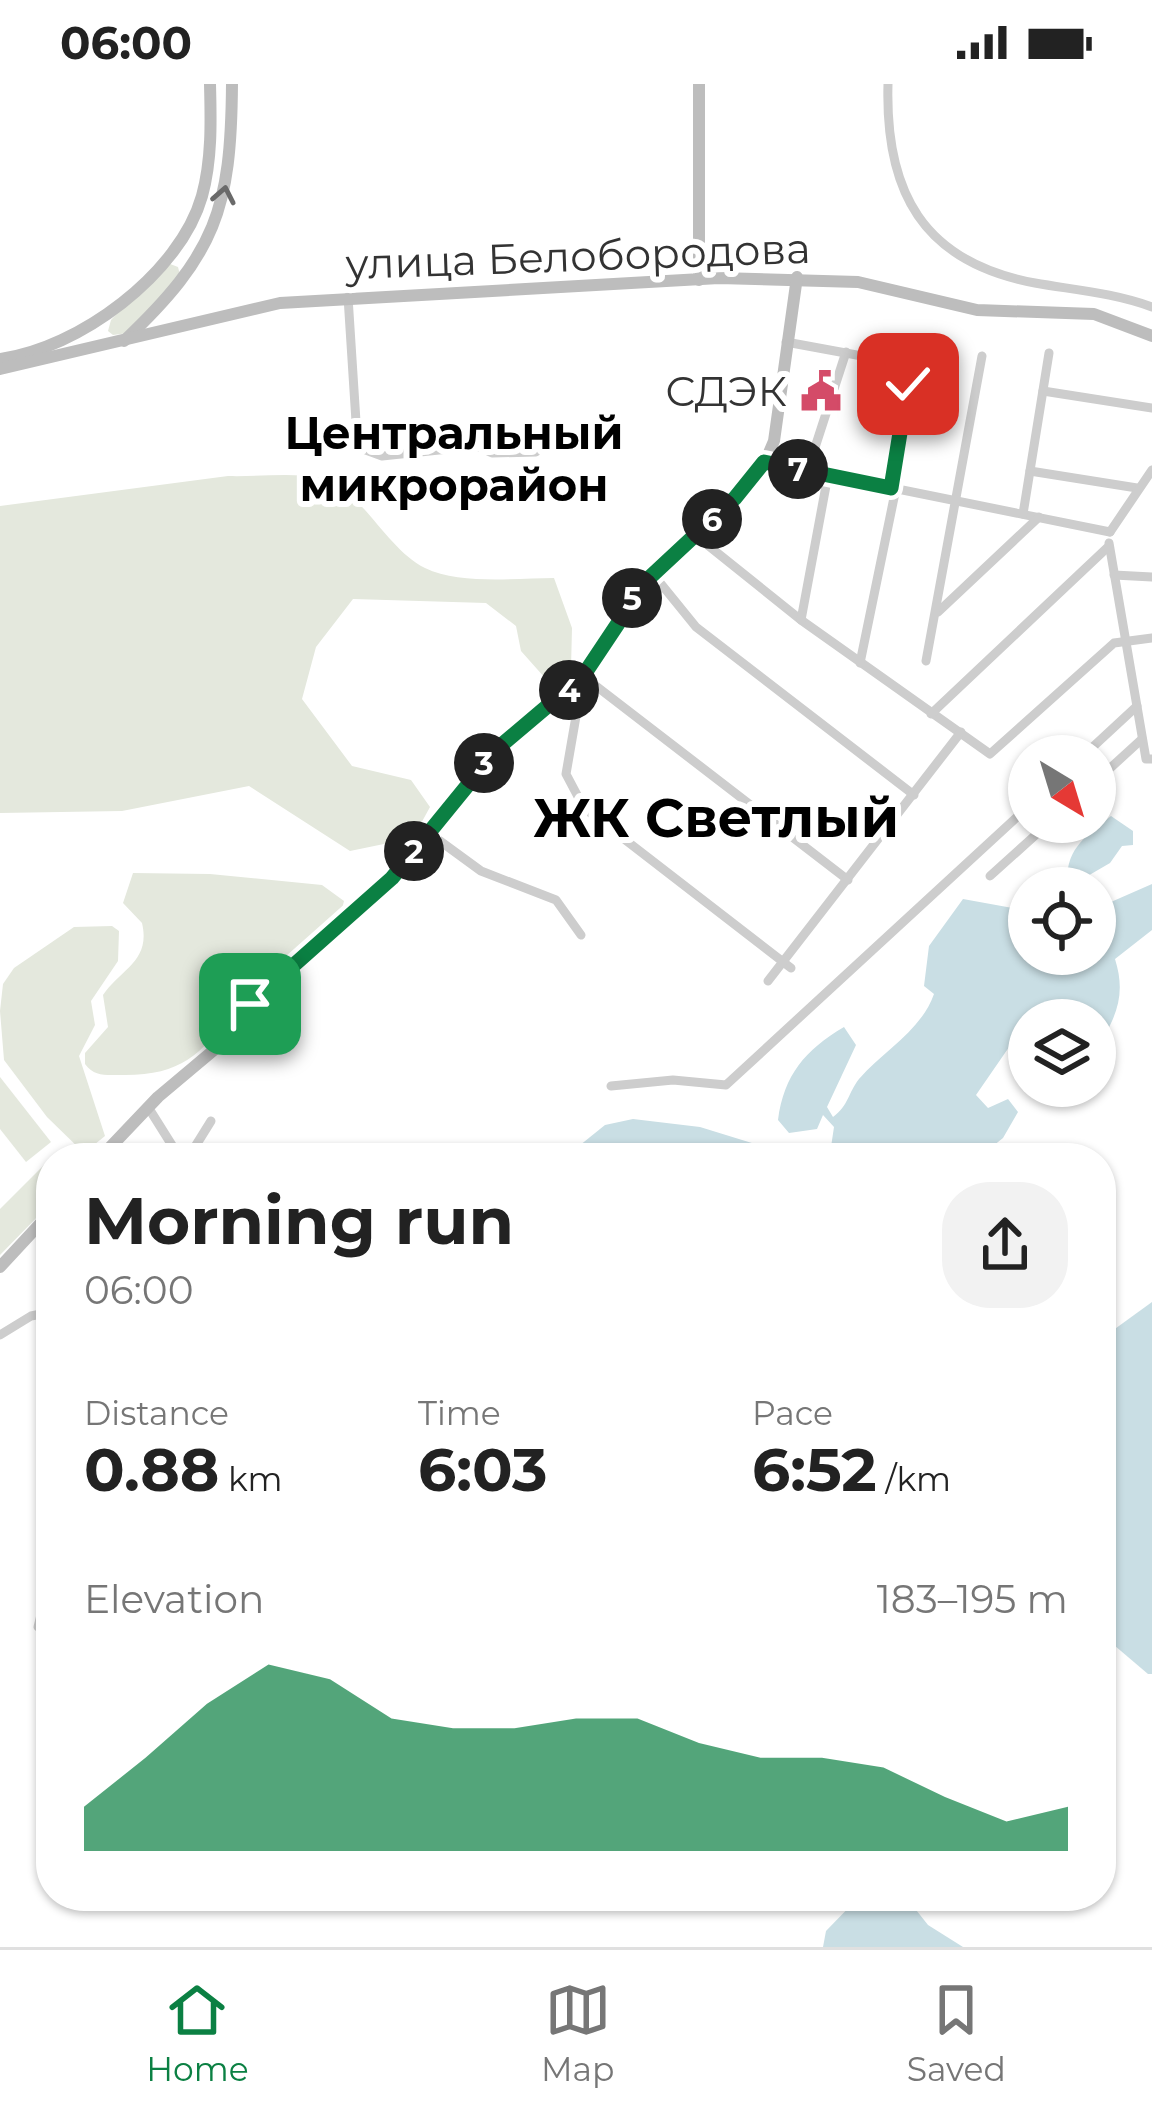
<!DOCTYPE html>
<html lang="en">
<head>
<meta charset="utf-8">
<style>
	:root { --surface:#fff; --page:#f2f2f2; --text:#222; --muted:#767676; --line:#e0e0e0; --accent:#0b8043 }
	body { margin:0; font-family:Montserrat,sans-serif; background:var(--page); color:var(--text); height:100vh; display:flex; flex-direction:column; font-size:45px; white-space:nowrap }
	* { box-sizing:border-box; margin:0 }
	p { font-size:39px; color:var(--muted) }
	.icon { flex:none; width:66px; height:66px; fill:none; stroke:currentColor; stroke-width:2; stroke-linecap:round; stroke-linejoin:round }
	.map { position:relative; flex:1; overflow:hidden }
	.side { position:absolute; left:36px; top:1059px; width:1080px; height:768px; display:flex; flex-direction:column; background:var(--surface); border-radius:48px; box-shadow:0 3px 9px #0004 }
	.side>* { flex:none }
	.needle { width:78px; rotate:142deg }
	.fabs { position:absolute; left:1008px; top:651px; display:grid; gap:24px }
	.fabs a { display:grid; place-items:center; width:108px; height:108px; border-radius:50%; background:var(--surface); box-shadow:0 3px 9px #0004; font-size:60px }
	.pin { position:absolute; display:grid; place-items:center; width:102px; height:102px; color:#fff; margin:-51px; border-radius:24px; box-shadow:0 6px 18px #0006 }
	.km { position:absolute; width:60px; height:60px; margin:-30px; border-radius:50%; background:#222; color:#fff; font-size:33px; line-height:60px; text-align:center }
	.round { display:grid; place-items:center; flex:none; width:126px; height:126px; border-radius:48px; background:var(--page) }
	.summary { display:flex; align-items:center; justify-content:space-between; height:204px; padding:0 48px }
	h1 { font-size:66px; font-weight:700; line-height:90px }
	.metrics { display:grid; grid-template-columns:repeat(3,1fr); gap:18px; height:204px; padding:12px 48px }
	.metrics div { display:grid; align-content:center }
	.metrics b { font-size:60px; font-weight:700 }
	.metrics small { font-size:33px; font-weight:400 }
	.metrics p { font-size:33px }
	.chart { height:336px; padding:24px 48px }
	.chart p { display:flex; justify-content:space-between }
	.chart svg { width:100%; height:216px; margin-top:12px; fill:var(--accent); opacity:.7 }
	.status { display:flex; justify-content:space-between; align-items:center; height:84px; padding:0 60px; background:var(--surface); direction:ltr }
	.status svg { height:33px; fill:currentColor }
	.tabs { display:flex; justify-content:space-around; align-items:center; height:168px; border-top:3px solid var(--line); background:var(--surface); font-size:33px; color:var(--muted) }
	.tabs a { display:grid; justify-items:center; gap:6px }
	.tabs .selected { color:var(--accent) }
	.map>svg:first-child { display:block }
</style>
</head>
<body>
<div class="status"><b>06:00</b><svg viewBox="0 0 49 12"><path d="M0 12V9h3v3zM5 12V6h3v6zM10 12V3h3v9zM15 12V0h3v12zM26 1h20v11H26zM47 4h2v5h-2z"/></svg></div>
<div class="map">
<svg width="1152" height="1863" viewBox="0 0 1152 1863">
	<rect width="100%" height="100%" fill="#fff"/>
	<g fill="#e4e8dd">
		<path d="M165,178L178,183L180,191L128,249L113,251L108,247L111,236Z"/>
		<path d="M228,392C257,393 293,388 321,394C360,403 386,465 425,484C460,501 516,494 554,494L572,544L571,584L545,594L521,567L516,542L486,519L353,515L316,563L302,615L352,682L411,696L430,723L413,754L350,767L249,702L122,727L0,729V422Z"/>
		<path d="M133,789L210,790L322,801L344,817L341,829C309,856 272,884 245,916C203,965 188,993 118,991C103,991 94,992 85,980V969L108,943L103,911C121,885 151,877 142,839L123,819Z"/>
		<path d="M112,842L119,847L118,877L91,917L95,941L79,972L105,1052L84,1069L47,1033L4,976L0,927L3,900L14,884L74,843Z"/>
		<path d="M0,993L51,1058L26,1078L0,1045Z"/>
		<path d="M53,1072L58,1074H51V1109L41,1111L44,1126L0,1171V1125Z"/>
	</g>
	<g fill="#c9dee4">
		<path d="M1111,732L1133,747V761L1122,762L1110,779L1067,804C1065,766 1082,755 1111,732Z"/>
		<path d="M1152,800V846L1115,875C1127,913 1115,935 1095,968V936H1029V956L1016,953L976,1011L988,1024L1008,1015L1018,1028L1003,1054L978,1074H818L831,1063L834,1043L823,1031L817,1045L789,1049L778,1036C784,991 805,966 844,943L856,961L827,1023L833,1033C849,1021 848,1009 859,995C884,966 921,947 934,910L924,902L929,862L963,815L1029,827V870H1095V825Z"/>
		<path d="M633,1035L700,1043L801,1074H564L605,1041Z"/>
		<path d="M1152,1218V1590H1148L1101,1550V1255Z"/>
		<path d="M860,1812H905L928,1841L963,1863H823L826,1847Z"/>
	</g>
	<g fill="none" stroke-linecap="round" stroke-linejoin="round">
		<g stroke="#cdcdcd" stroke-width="9">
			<path d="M888,0C885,107 922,178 1035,199C1075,206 1114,209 1152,223"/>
			<path d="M348,213L357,353L363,365L382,372L477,362L492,369L536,368"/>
			<path d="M786,258L862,272L870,282L907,291L891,404"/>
			<path d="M1043,307L1152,324"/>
			<path d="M764,378L1110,448"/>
			<path d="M808,385L846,268"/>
			<path d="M1030,387L1137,404"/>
			<path d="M1023,430L1049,269"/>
			<path d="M1110,448L1152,386"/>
			<path d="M695,451L801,536L990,670L1114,559L1152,554"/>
			<path d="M1109,459L1146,675H1152"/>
			<path d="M653,490L696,543L914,711"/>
			<path d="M1114,491L1152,493"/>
			<path d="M938,528L1039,433"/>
			<path d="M801,536L828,391"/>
			<path d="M926,577L982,272"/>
			<path d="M860,579L896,404"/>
			<path d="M931,630L1109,462"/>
			<path d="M1083,672L1137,622"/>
			<path d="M1095,698L1142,655"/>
			<path d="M429,749L481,787L556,816L581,851"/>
			<path d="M990,792L1050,738"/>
			<path d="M791,884L584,724L566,690L583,592L848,796"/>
			<path d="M768,897L961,648"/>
			<path d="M611,1002L673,996L726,1001L1029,722"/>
			<path d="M148,1023L180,1074"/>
			<path d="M188,1074L211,1037"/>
			<path d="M0,1251L31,1232L51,1228"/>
			<path d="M38,1543L51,1490"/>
			<path d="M42,1757L51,1749"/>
		</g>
		<g stroke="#bdbdbd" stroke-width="12">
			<path d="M699,0V196"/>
			<path d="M124,257C216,170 231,125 232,0"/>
			<path d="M0,275C78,265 180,190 202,112C212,76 211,37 210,0"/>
			<path d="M0,285L280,219L719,194L858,198L977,226L1094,230L1152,252"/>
			<path d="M100,1074L158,1013L227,955L258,910L391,794L498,664L583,592L647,496L763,383L774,357L797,193"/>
			<path d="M0,1183L51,1128"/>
		</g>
	</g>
	<defs><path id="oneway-chevron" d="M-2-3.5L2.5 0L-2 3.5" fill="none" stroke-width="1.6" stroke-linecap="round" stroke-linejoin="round" transform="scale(3)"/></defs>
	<use stroke="#6a6a6a" href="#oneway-chevron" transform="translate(224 111) rotate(-79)"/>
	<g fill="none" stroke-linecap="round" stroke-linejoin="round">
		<g stroke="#fff" stroke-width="24">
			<path id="route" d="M250,920L392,794L498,664L583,592L647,496L735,414L764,378L891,404L908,300"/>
		</g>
		<use href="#route" stroke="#0b8043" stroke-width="15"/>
	</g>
	<defs>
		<g id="civic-bare" transform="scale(3.24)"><path d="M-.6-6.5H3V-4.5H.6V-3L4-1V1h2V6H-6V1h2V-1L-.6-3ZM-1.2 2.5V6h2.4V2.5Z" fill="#d44b68" stroke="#fff" stroke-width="2.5" paint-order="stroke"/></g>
	</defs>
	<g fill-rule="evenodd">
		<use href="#civic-bare" x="821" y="307"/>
	</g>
	<g text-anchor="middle" stroke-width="12" stroke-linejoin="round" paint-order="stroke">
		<g font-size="42" fill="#333" stroke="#fff">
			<text transform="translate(578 172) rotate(-2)" y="15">улица Белобородова</text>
		</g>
		<g font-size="42" fill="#333" stroke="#fff" text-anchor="end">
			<text x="787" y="322">СДЭК</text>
		</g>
		<g font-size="45" font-weight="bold" fill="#000" stroke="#fff">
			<text x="454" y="365">Центральный<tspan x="454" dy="52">микрорайон</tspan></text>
		</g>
		<g font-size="54" font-weight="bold" fill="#000" stroke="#fff">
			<text x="716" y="753">ЖК Светлый</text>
		</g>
	</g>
</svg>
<div class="fabs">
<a><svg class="needle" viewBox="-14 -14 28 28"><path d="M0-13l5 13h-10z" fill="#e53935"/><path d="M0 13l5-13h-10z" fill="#767676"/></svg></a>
<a><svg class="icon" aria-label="locate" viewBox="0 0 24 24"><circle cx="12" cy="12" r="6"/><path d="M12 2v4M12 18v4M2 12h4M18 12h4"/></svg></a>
<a><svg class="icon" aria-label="layers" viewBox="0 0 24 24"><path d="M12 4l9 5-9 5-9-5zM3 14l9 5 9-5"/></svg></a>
</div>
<div class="pin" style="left:250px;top:920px;background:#1e9e55"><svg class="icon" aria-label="arrive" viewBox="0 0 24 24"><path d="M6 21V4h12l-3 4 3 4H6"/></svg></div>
<div class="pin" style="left:908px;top:300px;background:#d93025"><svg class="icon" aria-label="check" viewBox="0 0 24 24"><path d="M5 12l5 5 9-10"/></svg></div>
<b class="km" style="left:414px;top:767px">2</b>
<b class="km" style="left:484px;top:679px">3</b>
<b class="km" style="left:569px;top:606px">4</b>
<b class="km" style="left:632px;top:514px">5</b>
<b class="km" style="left:712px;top:435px">6</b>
<b class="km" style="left:798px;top:385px">7</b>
<section class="side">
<div class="summary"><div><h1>Morning run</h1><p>06:00</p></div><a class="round"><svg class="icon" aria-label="share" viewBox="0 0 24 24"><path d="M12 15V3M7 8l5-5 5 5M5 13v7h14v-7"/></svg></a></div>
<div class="metrics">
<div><p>Distance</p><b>0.88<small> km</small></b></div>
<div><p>Time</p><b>6:03</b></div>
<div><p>Pace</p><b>6:52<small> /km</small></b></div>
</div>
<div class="chart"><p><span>Elevation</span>183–195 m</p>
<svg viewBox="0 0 160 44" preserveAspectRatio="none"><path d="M0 44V35L10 25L20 14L30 6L40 9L50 17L60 19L70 19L80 17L90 17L100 22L110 25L120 25L130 27L140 33L150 38L160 35V44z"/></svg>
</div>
</section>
</div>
<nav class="tabs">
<a class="selected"><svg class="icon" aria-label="home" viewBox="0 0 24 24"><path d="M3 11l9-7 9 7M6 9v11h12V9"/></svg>Home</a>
<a><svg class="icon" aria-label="map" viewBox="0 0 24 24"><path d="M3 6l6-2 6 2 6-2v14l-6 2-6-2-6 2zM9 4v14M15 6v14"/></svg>Map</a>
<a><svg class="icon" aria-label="saved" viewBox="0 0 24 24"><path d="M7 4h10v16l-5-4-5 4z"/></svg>Saved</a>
</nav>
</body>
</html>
